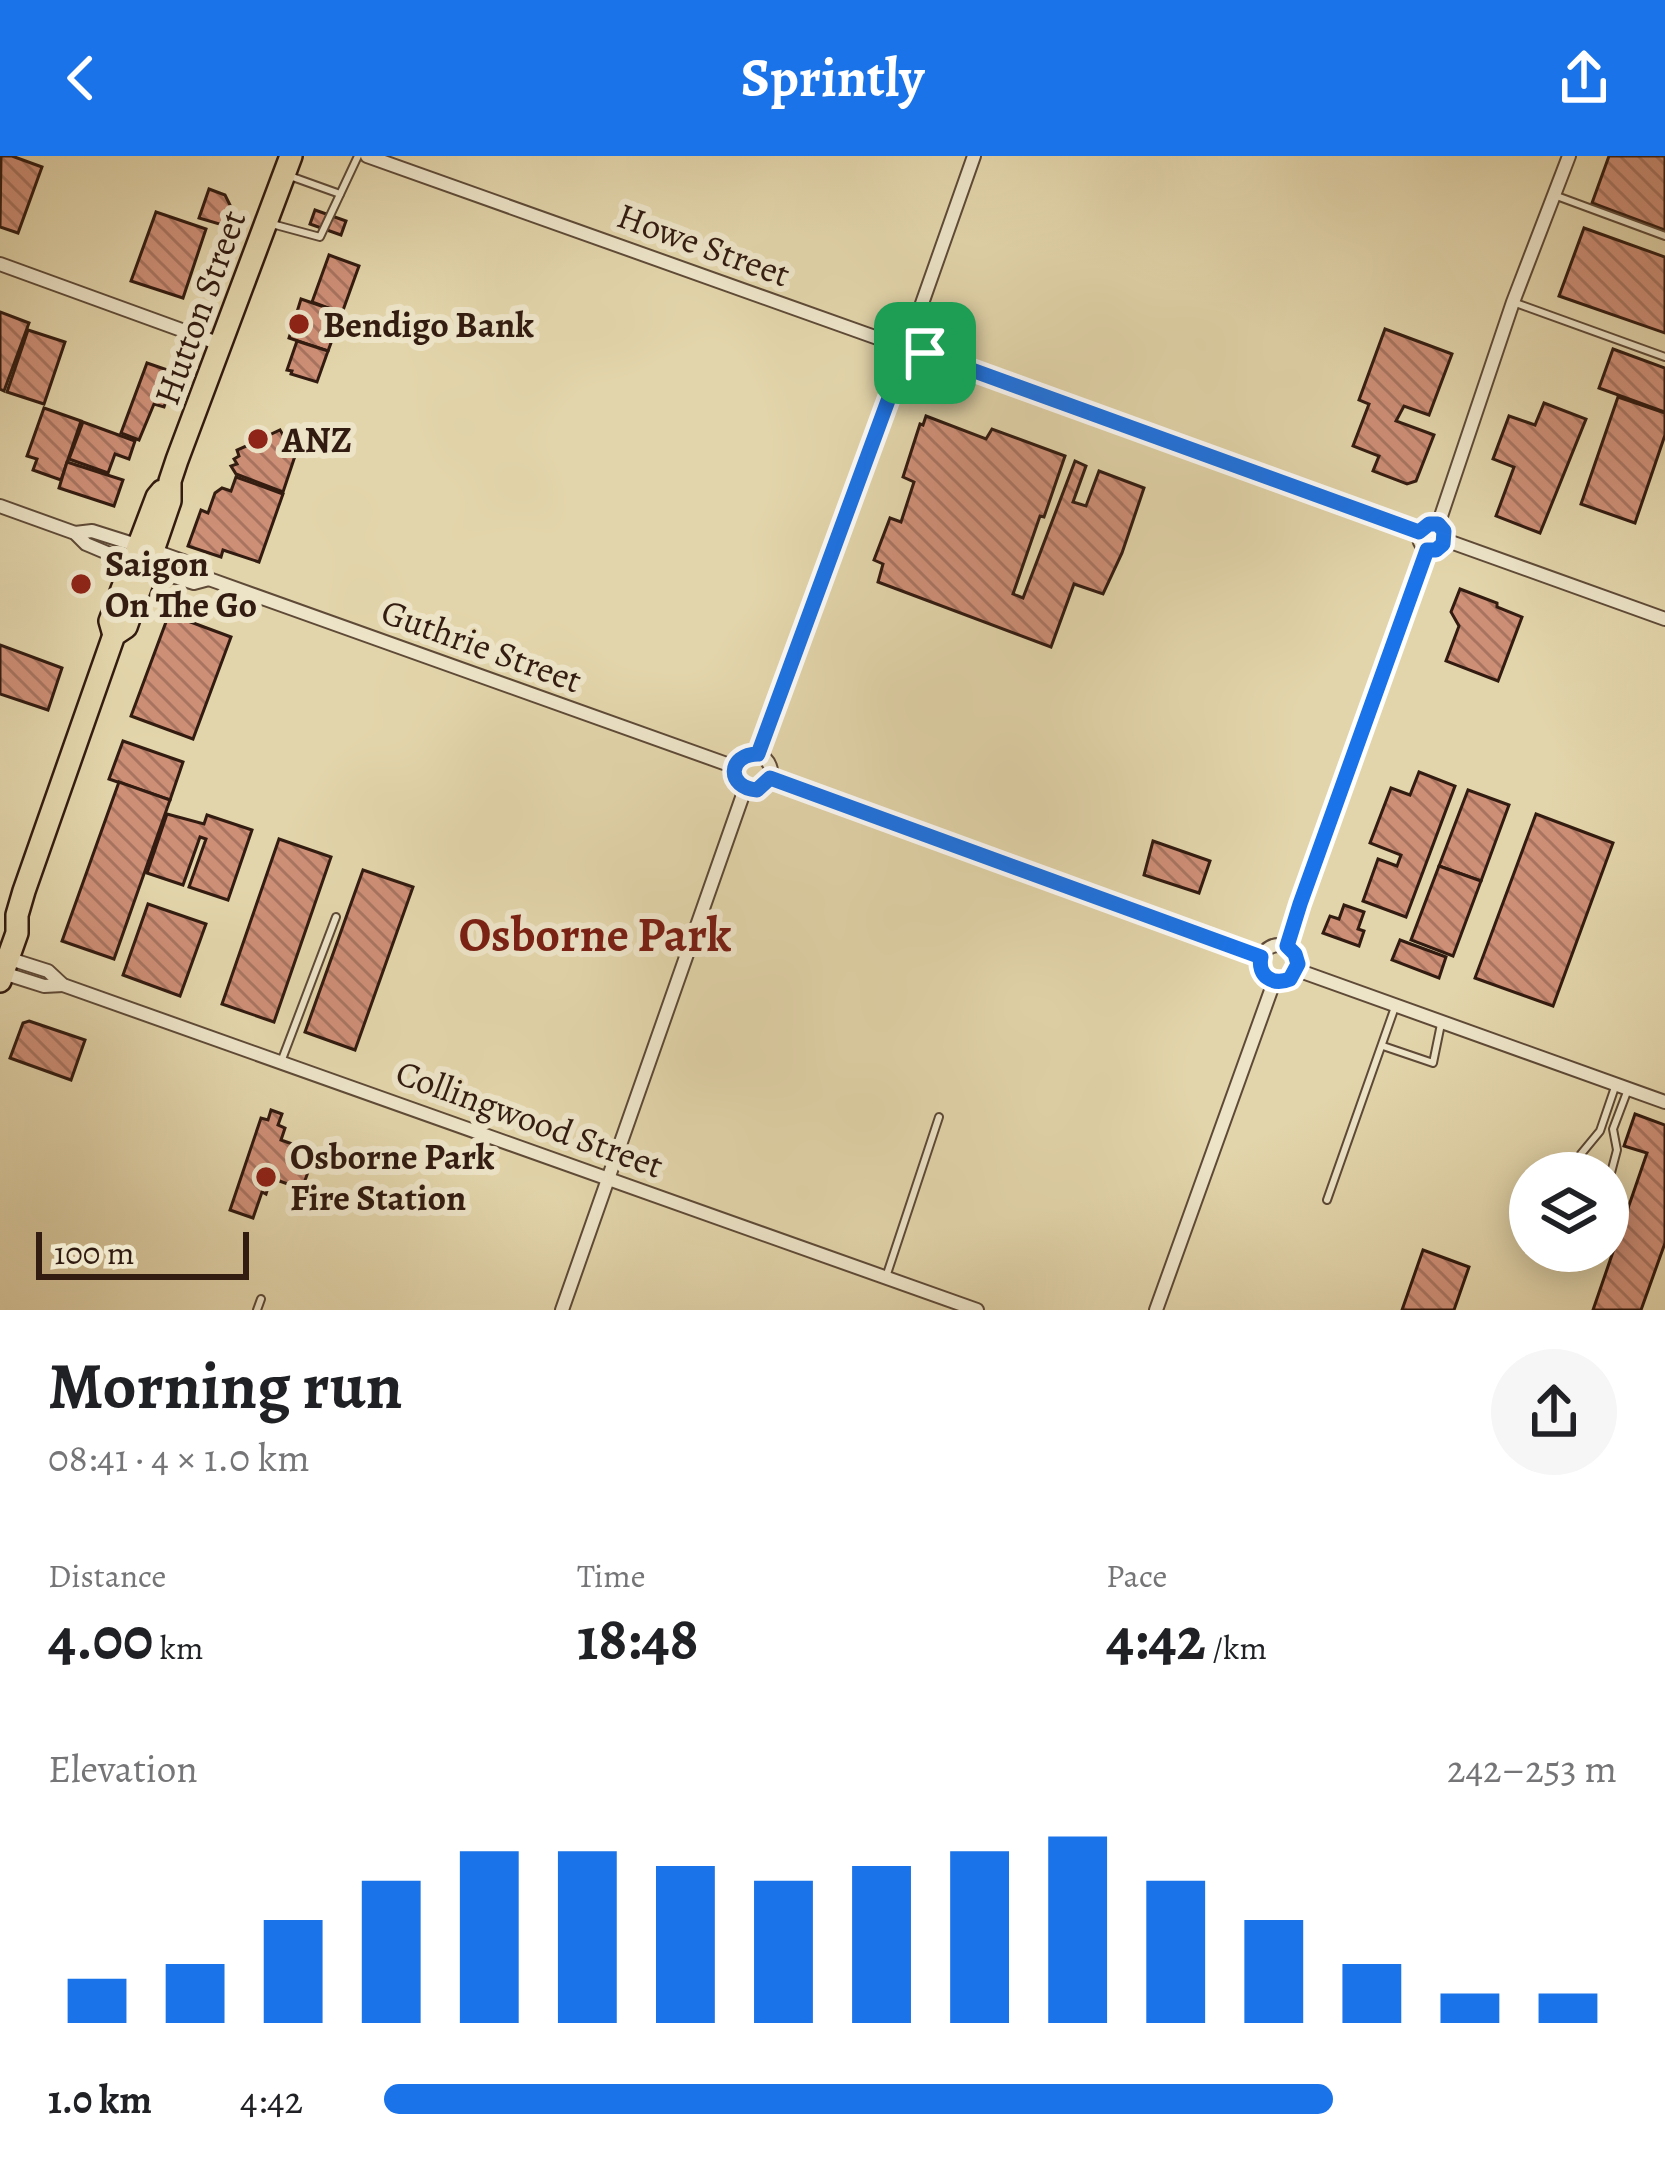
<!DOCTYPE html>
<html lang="en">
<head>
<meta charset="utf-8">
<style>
	:root { --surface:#fff; --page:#f6f6f6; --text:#202124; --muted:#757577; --accent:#1a73e8 }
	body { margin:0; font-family:Alegreya,serif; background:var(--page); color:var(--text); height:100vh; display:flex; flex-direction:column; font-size:45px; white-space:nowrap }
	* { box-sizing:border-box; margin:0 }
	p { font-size:39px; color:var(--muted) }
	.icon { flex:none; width:66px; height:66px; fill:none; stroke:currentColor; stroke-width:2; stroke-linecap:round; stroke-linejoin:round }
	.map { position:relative; height:1154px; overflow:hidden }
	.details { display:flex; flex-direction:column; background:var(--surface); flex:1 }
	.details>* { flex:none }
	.fabs { position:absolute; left:1509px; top:996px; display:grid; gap:24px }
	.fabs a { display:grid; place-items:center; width:120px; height:120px; border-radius:50%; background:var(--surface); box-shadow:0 6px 30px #0003; font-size:60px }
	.scale { position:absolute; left:36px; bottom:30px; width:213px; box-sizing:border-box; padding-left:12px; border:6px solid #321b10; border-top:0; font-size:33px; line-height:42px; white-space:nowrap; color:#321b10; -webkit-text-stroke:9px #ede4c8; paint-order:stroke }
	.pin { position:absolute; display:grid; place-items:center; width:102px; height:102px; color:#fff; margin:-51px; border-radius:24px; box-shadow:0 6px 18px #0006 }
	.round { display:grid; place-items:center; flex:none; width:126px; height:126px; border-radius:63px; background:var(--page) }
	.headline { display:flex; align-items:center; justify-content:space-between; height:204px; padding:0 48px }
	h1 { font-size:66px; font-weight:700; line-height:90px }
	.metrics { display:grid; grid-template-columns:repeat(3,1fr); gap:18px; height:204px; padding:12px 48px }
	.metrics div { display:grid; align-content:center }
	.metrics b { font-size:60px; font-weight:700 }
	.metrics small { font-size:33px; font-weight:400 }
	.metrics p { font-size:33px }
	.chart { height:336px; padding:24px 48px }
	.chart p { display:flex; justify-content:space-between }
	.chart svg { width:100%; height:216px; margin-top:12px; stroke:var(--accent); stroke-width:6 }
	ul { padding:0 48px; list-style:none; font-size:39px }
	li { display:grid; grid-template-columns:192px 144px 1fr; align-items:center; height:90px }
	li i { height:30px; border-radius:15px; background:var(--accent) }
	header { display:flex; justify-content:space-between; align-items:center; height:156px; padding:0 48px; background:var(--accent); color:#fff; font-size:54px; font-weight:700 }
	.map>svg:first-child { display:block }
</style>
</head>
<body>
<header><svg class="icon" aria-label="back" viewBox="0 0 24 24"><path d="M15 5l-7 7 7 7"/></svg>Sprintly<svg class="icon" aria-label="share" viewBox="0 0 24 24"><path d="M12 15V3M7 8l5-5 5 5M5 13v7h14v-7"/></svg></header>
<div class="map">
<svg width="1665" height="1154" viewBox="0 0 1665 1154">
	<defs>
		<pattern id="building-back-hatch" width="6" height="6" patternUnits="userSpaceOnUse" patternTransform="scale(3)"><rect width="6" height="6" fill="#ce8f77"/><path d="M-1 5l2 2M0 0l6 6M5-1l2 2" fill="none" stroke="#a87460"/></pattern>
	</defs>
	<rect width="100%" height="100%" fill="#e3d5ab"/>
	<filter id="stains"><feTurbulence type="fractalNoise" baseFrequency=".00167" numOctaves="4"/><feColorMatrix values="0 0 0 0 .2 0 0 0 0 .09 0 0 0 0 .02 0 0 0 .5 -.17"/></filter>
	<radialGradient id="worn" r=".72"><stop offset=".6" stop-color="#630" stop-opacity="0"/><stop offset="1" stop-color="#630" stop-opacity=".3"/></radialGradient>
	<g fill="url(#building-back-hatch)" stroke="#321b10" stroke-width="3">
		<path d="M1,0H12L42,11L18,77L0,71Z"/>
		<path d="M1609,0H1665V74L1592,47Z"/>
		<path d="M209,33L225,39L232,53L226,70L199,62Z"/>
		<path d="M315,54L346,65L341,79L310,68Z"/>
		<path d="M156,56L206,73L183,142L131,125Z"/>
		<path d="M1584,72L1665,101V177L1559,140Z"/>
		<path d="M329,99L359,110L342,157L312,146Z"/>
		<path d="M301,143L342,157L328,195L289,182Z"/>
		<path d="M0,156L29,167L4,235L0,233Z"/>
		<path d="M1385,173L1452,198L1429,259L1404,250L1396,265L1434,279L1416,325L1407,328L1373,315L1379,300L1353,290L1369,248L1359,244Z"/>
		<path d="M28,174L65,186L44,248L7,236Z"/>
		<path d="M297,185L328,195L317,226L291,218L292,215L287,214Z"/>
		<path d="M1613,193L1665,212V256L1599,232Z"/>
		<path d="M147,207L176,217L164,251L154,248L139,284L121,277Z"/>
		<path d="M1618,241L1665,257V279L1635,367L1581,348Z"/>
		<path d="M1544,247L1586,263L1540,377L1496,360L1514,311L1493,303L1509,260L1535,269Z"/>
		<path d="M44,252L81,265L61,324L33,314L37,303L27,300Z"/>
		<path d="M926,260L986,283L992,273L1065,300L1044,361L1040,360L1013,438L1023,442L1075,305L1086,310L1073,346L1086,350L1099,315L1144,332L1122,397L1103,438L1074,428L1051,491L878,426L883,408L874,404L890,362L901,366L914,326L903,321L920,268L923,269Z"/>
		<path d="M83,266L135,285L129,303L115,298L108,317L69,303Z"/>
		<path d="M257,273L269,279L280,274L283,279L288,277L291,282L296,280L299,288L283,336L236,318L231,310L237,308L234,303L239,300L237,294L251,288Z"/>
		<path d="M67,306L123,324L114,350L59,332Z"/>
		<path d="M236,321L283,338L259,406L223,394L221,401L188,390L201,354L208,357L215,337L222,332L231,335Z"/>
		<path d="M1460,433L1497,447V451L1522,461L1498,525L1446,505L1459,470L1451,456Z"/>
		<path d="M169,458L231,481L193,583L131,560Z"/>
		<path d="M0,489L62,512L48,554L0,538Z"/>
		<path d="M123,585L183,606L170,644L109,623Z"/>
		<path d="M1419,616L1455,630L1406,761L1363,745L1378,703L1397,710L1401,699L1370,687L1391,632L1410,639Z"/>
		<path d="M119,626L170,644L114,803L62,785Z"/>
		<path d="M1468,634L1509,649L1481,725L1439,710Z"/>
		<path d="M167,658L204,668L207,659L252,674L228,744L189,731L206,683L200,681L183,729L147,717Z"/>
		<path d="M1536,658L1613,687L1553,850L1475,822Z"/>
		<path d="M279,683L331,701L274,866L222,848Z"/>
		<path d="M1153,685L1210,705L1199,737L1144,719Z"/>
		<path d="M1439,710L1481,725L1453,800L1411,784Z"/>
		<path d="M363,714L413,731L355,894L305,876Z"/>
		<path d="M148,748L206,768L180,840L123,819Z"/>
		<path d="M1344,749L1364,756L1358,773L1364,775L1359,790L1323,777L1330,760L1339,763Z"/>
		<path d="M1400,784L1446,801L1439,822L1392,804Z"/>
		<path d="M29,865L85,884L71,924L10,902L23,867Z"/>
		<path d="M271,954L282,958L278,969L285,972L281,984L315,996L302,1033L271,1022L266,1038L262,1036L253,1062L230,1054L261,962L268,964Z"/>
		<path d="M1635,958L1665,969V1087L1641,1154H1593L1647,997L1624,990Z"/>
		<path d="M1423,1094L1469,1111L1454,1154H1402Z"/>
	</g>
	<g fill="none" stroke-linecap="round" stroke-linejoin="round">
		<g stroke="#5e4a37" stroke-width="10">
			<g id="lane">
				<path d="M287,19L340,38"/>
				<path d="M1554,39L1665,80"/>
				<path d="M272,68L320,81L358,0"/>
				<path d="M1513,146L1665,201"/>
				<path d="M1383,890L1433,907L1441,868"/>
				<path d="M281,906L336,761"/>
				<path d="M1573,1017L1581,998L1600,975L1615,931"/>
				<path d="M1608,1028L1617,994L1613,973L1627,936"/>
				<path d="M1327,1044L1395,851"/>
				<path d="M1583,1097V1095"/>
				<path d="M1543,1100L1545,1095"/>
				<path d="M886,1121L939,961"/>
				<path d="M257,1154L261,1143"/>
			</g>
		</g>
		<g stroke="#5e4a37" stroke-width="16">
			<g id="street">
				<path d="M367,0L886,185"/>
				<path d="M0,108L220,188"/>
				<circle cx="905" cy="192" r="21"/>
				<path d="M913,173L974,0"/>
				<path d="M925,197L1419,376"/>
				<path d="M0,350L75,377L86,388L131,407L194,427L209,423"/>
				<circle cx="1432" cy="381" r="13"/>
				<path d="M1438,369L1513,146L1569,0"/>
				<path d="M75,377L92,375L152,394L197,410L209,423L735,611"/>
				<path d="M1445,384L1665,463"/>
				<circle cx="753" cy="616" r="18"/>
				<path d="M758,598L900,212"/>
				<path d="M769,622L1261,801"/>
				<circle cx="1279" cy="808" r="19"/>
				<path d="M1287,790L1428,394"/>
				<path d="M4,801L48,815L63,829L977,1154"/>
				<path d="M1297,814L1665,946"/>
				<path d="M0,816L44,830L63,829"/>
				<path d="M562,1154L745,633"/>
				<path d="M1156,1154L1274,826"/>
			</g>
		</g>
		<g stroke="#321b10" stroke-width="26">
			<g id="primary">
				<path d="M114,479L110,465L157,341L162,335"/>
				<path d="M0,825L17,777V759L24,735L114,479L126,471L147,412L170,345V325L177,304L291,0"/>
			</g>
		</g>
		<use href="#lane" stroke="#ede4c8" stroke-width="6"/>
		<use href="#street" stroke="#ede4c8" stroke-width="12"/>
		<use href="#primary" stroke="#e3d5ab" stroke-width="21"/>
	</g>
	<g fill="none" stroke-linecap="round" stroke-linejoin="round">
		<g stroke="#fff" stroke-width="24">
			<path id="route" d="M925,197L1419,376L1429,368H1438L1444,375L1443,388L1436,394H1427L1300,748L1287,790L1295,798L1298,808L1290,823C1273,830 1257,820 1261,801L770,622L757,634C726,632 727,598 758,598L900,212L913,211Z"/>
		</g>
		<use href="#route" stroke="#1a73e8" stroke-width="15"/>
	</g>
	<g fill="#8f2418" stroke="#ede4c8" stroke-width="4.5">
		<circle cx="299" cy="168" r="12"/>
		<circle cx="258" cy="283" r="12"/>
		<circle cx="81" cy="428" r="12"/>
		<circle cx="266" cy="1021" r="12"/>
	</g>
	<g text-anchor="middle" stroke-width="12" stroke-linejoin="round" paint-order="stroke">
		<g font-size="36" fill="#321b10" stroke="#ede4c8">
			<text transform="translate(704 88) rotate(20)" y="13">Howe Street</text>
			<text transform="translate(199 151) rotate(-70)" y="13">Hutton Street</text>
			<text transform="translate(482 489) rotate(20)" y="13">Guthrie Street</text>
			<text transform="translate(530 962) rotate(20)" y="13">Collingwood Street</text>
		</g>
		<g font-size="36" font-weight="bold" fill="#321b10" stroke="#ede4c8" text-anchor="start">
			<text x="323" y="181">Bendigo Bank</text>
			<text x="282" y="296">ANZ</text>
			<text x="105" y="420">Saigon<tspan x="105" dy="41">On The Go</tspan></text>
			<text x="290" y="1013">Osborne Park<tspan x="290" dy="41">Fire Station</tspan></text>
		</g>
		<g font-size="48" font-weight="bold" fill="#7a1f14" stroke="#ede4c8">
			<text x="595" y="795">Osborne Park</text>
		</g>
	</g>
	<rect width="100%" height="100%" filter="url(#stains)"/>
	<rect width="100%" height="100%" fill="url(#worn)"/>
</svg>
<div class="fabs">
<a><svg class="icon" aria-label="layers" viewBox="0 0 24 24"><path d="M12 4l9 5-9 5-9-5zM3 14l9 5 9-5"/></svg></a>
</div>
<div class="scale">100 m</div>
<div class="pin" style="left:925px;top:197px;background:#1e9e55"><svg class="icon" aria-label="arrive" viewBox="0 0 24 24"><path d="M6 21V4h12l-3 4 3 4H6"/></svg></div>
</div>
<section class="details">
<div class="headline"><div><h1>Morning run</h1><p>08:41 · 4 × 1.0 km</p></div><a class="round"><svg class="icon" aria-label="share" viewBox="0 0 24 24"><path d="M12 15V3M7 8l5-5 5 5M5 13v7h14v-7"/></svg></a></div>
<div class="metrics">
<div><p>Distance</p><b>4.00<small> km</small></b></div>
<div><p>Time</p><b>18:48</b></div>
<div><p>Pace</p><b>4:42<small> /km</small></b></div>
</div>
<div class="chart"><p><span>Elevation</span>242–253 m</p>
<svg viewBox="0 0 160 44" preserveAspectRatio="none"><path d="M5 44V35M15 44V32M25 44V23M35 44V15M45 44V9M55 44V9M65 44V12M75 44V15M85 44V12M95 44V9M105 44V6M115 44V15M125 44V23M135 44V32M145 44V38M155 44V38"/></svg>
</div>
<ul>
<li><b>1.0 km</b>4:42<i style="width:77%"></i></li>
</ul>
</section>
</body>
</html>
